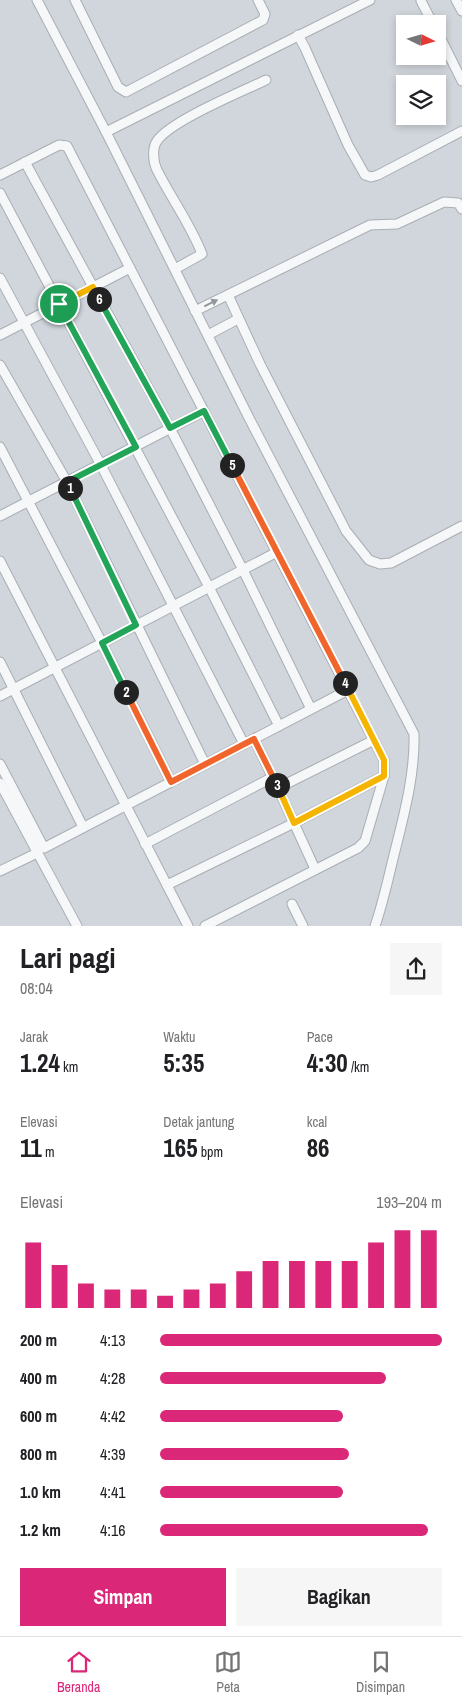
<!DOCTYPE html>
<html lang="id">
<head>
<meta charset="utf-8">
<style>
	:root { --surface:#fff; --page:#f6f6f6; --text:#202124; --muted:#757577; --line:#e0e0e0; --accent:#db2777 }
	body { margin:0; font-family:"Archivo Narrow",sans-serif; background:var(--page); color:var(--text); height:100vh; display:flex; flex-direction:column; font-size:19px; white-space:nowrap }
	* { box-sizing:border-box; margin:0 }
	p { font-size:16px; color:var(--muted) }
	.icon { flex:none; width:28px; height:28px; fill:none; stroke:currentColor; stroke-width:2; stroke-linecap:round; stroke-linejoin:round }
	.map { position:relative; height:926px; overflow:hidden }
	.sheet { display:flex; flex-direction:column; background:var(--surface); flex:1 }
	.sheet>* { flex:none }
	.needle { width:32px; rotate:95deg }
	.controls { position:absolute; left:396px; top:15px; display:grid; gap:10px }
	.controls a { display:grid; place-items:center; width:50px; height:50px; border-radius:0px; background:var(--surface); box-shadow:0 2px 8px #0003; font-size:25px }
	.pin { position:absolute; display:grid; place-items:center; width:42px; height:42px; color:#fff; margin:-21px; border:2px solid #fff; border-radius:50%; box-shadow:0 1px 5px #0007 }
	.km { position:absolute; width:25px; height:25px; margin:-12px; border-radius:50%; background:#222; color:#fff; font-size:14px; line-height:25px; text-align:center }
	.round { display:grid; place-items:center; flex:none; width:52px; height:52px; border-radius:0px; background:var(--page) }
	.head { display:flex; align-items:center; justify-content:space-between; height:85px; padding:0 20px }
	h1 { font-size:28px; font-weight:800; line-height:38px }
	.stats { display:grid; grid-template-columns:repeat(3,1fr); gap:8px; height:85px; padding:5px 20px }
	.stats div { display:grid; align-content:center }
	.stats b { font-size:25px; font-weight:800 }
	.stats small { font-size:14px; font-weight:400 }
	.stats p { font-size:14px }
	.chart { height:140px; padding:10px 20px }
	.chart p { display:flex; justify-content:space-between }
	.chart svg { width:100%; height:90px; margin-top:5px; stroke:var(--accent); stroke-width:6 }
	.primary-button { display:flex; gap:10px; margin-top:auto; padding:10px 20px }
	.primary-button a { flex:1; height:58px; border-radius:0px; background:var(--accent); color:#fff; font-size:20px; font-weight:800; line-height:58px; text-align:center }
	.primary-button a+a { background:var(--page); color:var(--text) }
	ul { padding:0 20px; list-style:none; font-size:16px }
	li { display:grid; grid-template-columns:80px 60px 1fr; align-items:center; height:38px }
	li i { height:12px; border-radius:6px; background:var(--accent) }
	.tabs { display:flex; justify-content:space-around; align-items:center; height:70px; border-top:1px solid var(--line); background:var(--surface); font-size:14px; color:var(--muted) }
	.tabs a { display:grid; justify-items:center; gap:2px }
	.tabs .current { color:var(--accent) }
	.map>svg:first-child { display:block }
</style>
</head>
<body>
<div class="map">
<svg width="462" height="926" viewBox="0 0 462 926">
	<rect width="100%" height="100%" fill="#e3e7ea"/>
	<path fill="#d1d6dc" fill-rule="evenodd" d="M0,0H462V926H0ZM405,24H438V56H405ZM405,84H438V116H405Z"/>
	<g fill="none" stroke-linecap="round" stroke-linejoin="round">
		<g stroke="#a8aeb4" stroke-width="11">
			<g id="minor">
				<path d="M37,0L106,132L249,418L414,734C415,775 404,815 394,855C388,879 383,903 375,926"/>
				<path d="M75,0L118,87L126,92L263,20L265,14L258,0"/>
				<path d="M456,0L462,11"/>
				<path d="M421,1L433,24"/>
				<path d="M438,33L462,81"/>
				<path d="M298,35L305,48L348,145L365,175L371,177L378,175L462,131"/>
				<path d="M106,132L370,0"/>
				<path d="M25,162L170,428L243,570L311,709"/>
				<path d="M0,175L59,145L67,146L384,760V776L365,841L358,848L205,926"/>
				<path d="M0,193L209,587L279,726"/>
				<path d="M175,269L202,254C191,225 171,198 157,170C153,162 152,148 157,141C170,121 243,91 266,80"/>
				<path d="M0,278L101,465L244,744"/>
				<path d="M228,295L260,364L346,531L369,560L380,564L391,563L462,526"/>
				<path d="M195,311L370,225L397,224L444,202L458,203L462,209"/>
				<path d="M0,335L130,268"/>
				<path d="M208,335L238,319"/>
				<path d="M0,365L67,482L205,764"/>
				<path d="M0,447L102,643L171,782"/>
				<path d="M0,516L204,411"/>
				<path d="M0,561L188,926"/>
				<path d="M0,662L83,827"/>
				<path d="M0,696L277,552"/>
				<path d="M254,739L278,788L374,740"/>
				<path d="M0,764L44,848L348,690"/>
				<path d="M0,783L77,926"/>
				<path d="M278,788L315,869"/>
				<path d="M145,844L273,777"/>
				<path d="M0,871L37,853"/>
				<path d="M167,885L294,823L384,776"/>
				<path d="M292,904L303,926"/>
			</g>
		</g>
		<use href="#minor" stroke="#f5f7f8" stroke-width="9"/>
	</g>
	<defs><path id="oneway-solid" d="M-6-.8H1V-3.2L6.5 0L1 3.2V.8H-6Z" transform="scale(1.25)"/></defs>
	<use fill="#90969c" href="#oneway-solid" transform="translate(211 303) rotate(-26)"/>
	<g fill="none" stroke-linecap="round" stroke-linejoin="round">
		<g stroke="#fff" stroke-width="10">
			<path id="split-1" d="M59,304L136,447L67,482L70,488"/>
		</g>
		<g stroke="#fff" stroke-width="10">
			<path id="split-2" d="M70,488L136,625L102,643L126,692"/>
		</g>
		<g stroke="#fff" stroke-width="10">
			<path id="split-3" d="M126,692L171,782L254,739L277,785"/>
		</g>
		<g stroke="#fff" stroke-width="10">
			<path id="split-4" d="M277,785L294,823L384,776V760L380,752L345,683"/>
		</g>
		<g stroke="#fff" stroke-width="10">
			<path id="split-5" d="M232,465L345,683"/>
		</g>
		<g stroke="#fff" stroke-width="10">
			<path id="split-6" d="M99,299L170,428L204,411L232,465"/>
		</g>
		<g stroke="#fff" stroke-width="10">
			<path id="split-7" d="M59,304L93,287L99,299"/>
		</g>
		<use href="#split-1" stroke="#22a559" stroke-width="6"/>
		<use href="#split-2" stroke="#22a559" stroke-width="6"/>
		<use href="#split-3" stroke="#f0652b" stroke-width="6"/>
		<use href="#split-4" stroke="#f5b400" stroke-width="6"/>
		<use href="#split-5" stroke="#f0652b" stroke-width="6"/>
		<use href="#split-6" stroke="#22a559" stroke-width="6"/>
		<use href="#split-7" stroke="#f5b400" stroke-width="6"/>
	</g>
</svg>
<div class="controls">
<a><svg class="needle" viewBox="-14 -14 28 28"><path d="M0-13l5 13h-10z" fill="#e53935"/><path d="M0 13l5-13h-10z" fill="#757577"/></svg></a>
<a><svg class="icon" aria-label="layers" viewBox="0 0 24 24"><path d="M12 4l9 5-9 5-9-5zM3 14l9 5 9-5"/></svg></a>
</div>
<div class="pin" style="left:59px;top:304px;background:#1e9e55"><svg class="icon" aria-label="arrive" viewBox="0 0 24 24"><path d="M6 21V4h12l-3 4 3 4H6"/></svg></div>
<b class="km" style="left:70px;top:488px">1</b>
<b class="km" style="left:126px;top:692px">2</b>
<b class="km" style="left:277px;top:785px">3</b>
<b class="km" style="left:345px;top:683px">4</b>
<b class="km" style="left:232px;top:465px">5</b>
<b class="km" style="left:99px;top:299px">6</b>
</div>
<section class="sheet">
<div class="head"><div><h1>Lari pagi</h1><p>08:04</p></div><a class="round"><svg class="icon" aria-label="share" viewBox="0 0 24 24"><path d="M12 15V3M7 8l5-5 5 5M5 13v7h14v-7"/></svg></a></div>
<div class="stats">
<div><p>Jarak</p><b>1.24<small> km</small></b></div>
<div><p>Waktu</p><b>5:35</b></div>
<div><p>Pace</p><b>4:30<small> /km</small></b></div>
</div>
<div class="stats">
<div><p>Elevasi</p><b>11<small> m</small></b></div>
<div><p>Detak jantung</p><b>165<small> bpm</small></b></div>
<div><p>kcal</p><b>86</b></div>
</div>
<div class="chart"><p><span>Elevasi</span>193–204 m</p>
<svg viewBox="0 0 160 44" preserveAspectRatio="none"><path d="M5 44V12M15 44V23M25 44V32M35 44V35M45 44V35M55 44V38M65 44V35M75 44V32M85 44V26M95 44V21M105 44V21M115 44V21M125 44V21M135 44V12M145 44V6M155 44V6"/></svg>
</div>
<ul>
<li><b>200 m</b>4:13<i style="width:100%"></i></li>
<li><b>400 m</b>4:28<i style="width:80%"></i></li>
<li><b>600 m</b>4:42<i style="width:65%"></i></li>
<li><b>800 m</b>4:39<i style="width:67%"></i></li>
<li><b>1.0 km</b>4:41<i style="width:65%"></i></li>
<li><b>1.2 km</b>4:16<i style="width:95%"></i></li>
</ul>
<div class="primary-button"><a>Simpan</a><a>Bagikan</a></div>
</section>
<nav class="tabs">
<a class="current"><svg class="icon" aria-label="home" viewBox="0 0 24 24"><path d="M3 11l9-7 9 7M6 9v11h12V9"/></svg>Beranda</a>
<a><svg class="icon" aria-label="map" viewBox="0 0 24 24"><path d="M3 6l6-2 6 2 6-2v14l-6 2-6-2-6 2zM9 4v14M15 6v14"/></svg>Peta</a>
<a><svg class="icon" aria-label="saved" viewBox="0 0 24 24"><path d="M7 4h10v16l-5-4-5 4z"/></svg>Disimpan</a>
</nav>
</body>
</html>
